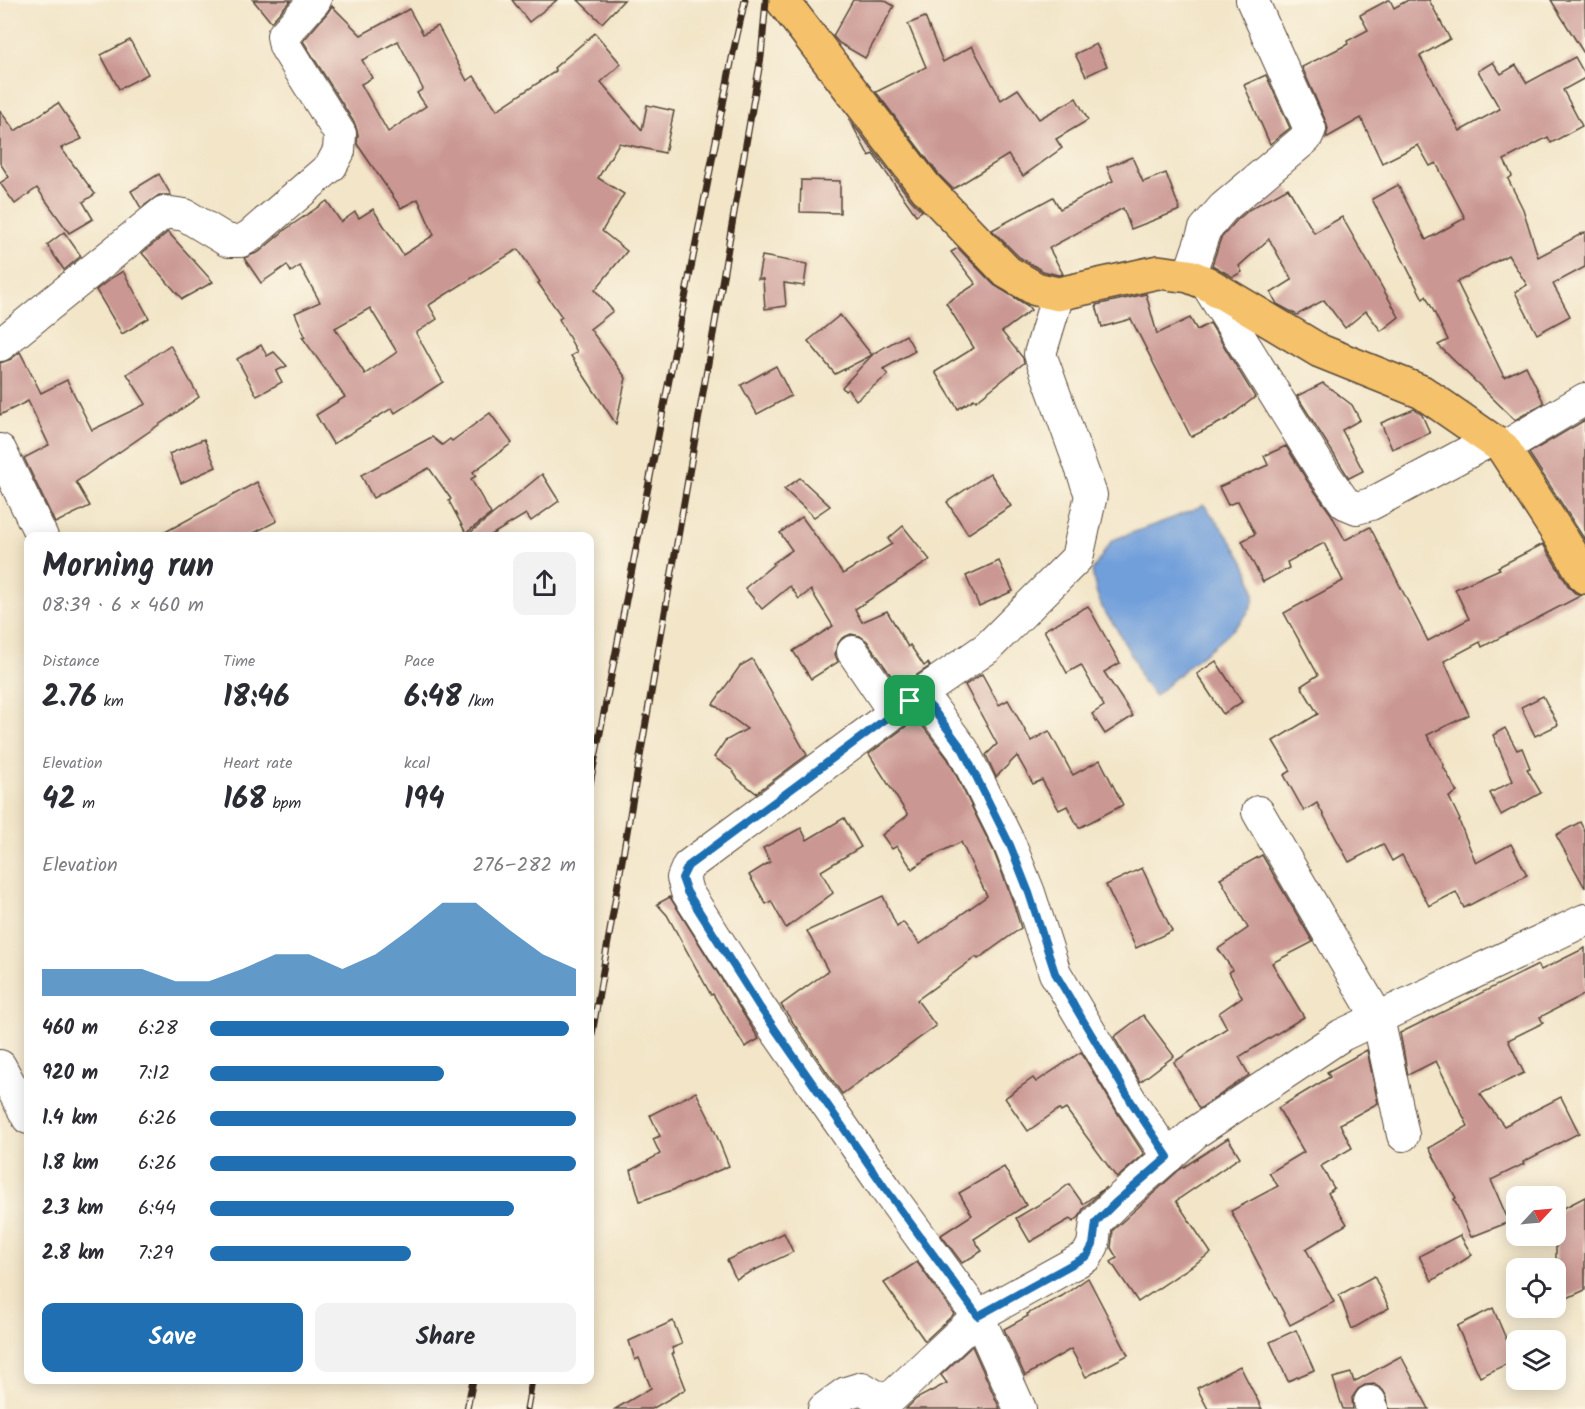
<!DOCTYPE html>
<html lang="en">
<head>
<meta charset="utf-8">
<style>
	:root { --surface:#fff; --page:#f2f2f3; --text:#2b2b33; --muted:#7c7c81; --accent:#1f6fb2 }
	body { margin:0; font-family:Kalam,sans-serif; background:var(--page); color:var(--text); height:100vh; display:flex; flex-direction:column; font-size:22px; white-space:nowrap }
	* { box-sizing:border-box; margin:0 }
	p { font-size:20px; color:var(--muted) }
	.icon { flex:none; width:33px; height:33px; fill:none; stroke:currentColor; stroke-width:2; stroke-linecap:round; stroke-linejoin:round }
	.map { position:relative; flex:1; overflow:hidden }
	.panel { position:absolute; left:24px; top:532px; width:570px; height:852px; display:flex; flex-direction:column; background:var(--surface); border-radius:12px; box-shadow:0 3px 15px #0003 }
	.panel>* { flex:none }
	.needle { width:39px; rotate:64deg }
	.controls { position:absolute; left:1506px; top:1186px; display:grid; gap:12px }
	.controls a { display:grid; place-items:center; width:60px; height:60px; border-radius:12px; background:var(--surface); box-shadow:0 3px 15px #0003; font-size:30px }
	.pin { position:absolute; display:grid; place-items:center; width:51px; height:51px; color:#fff; margin:-26px; border-radius:12px; box-shadow:0 3px 9px #0006 }
	.round { display:grid; place-items:center; flex:none; width:63px; height:63px; border-radius:12px; background:var(--page) }
	.head { display:flex; align-items:center; justify-content:space-between; height:102px; padding:0 18px }
	h1 { font-size:33px; font-weight:700; line-height:45px }
	.figures { display:grid; grid-template-columns:repeat(3,1fr); gap:9px; height:102px; padding:6px 18px }
	.figures div { display:grid; align-content:center }
	.figures b { font-size:30px; font-weight:700 }
	.figures small { font-size:16px; font-weight:400 }
	.figures p { font-size:16px }
	.chart { height:168px; padding:12px 18px }
	.chart p { display:flex; justify-content:space-between }
	.chart svg { width:100%; height:108px; margin-top:6px; fill:var(--accent); opacity:.7 }
	.primary-button { display:flex; gap:12px; margin-top:auto; padding:12px 18px }
	.primary-button a { flex:1; height:69px; border-radius:12px; background:var(--accent); color:#fff; font-size:24px; font-weight:700; line-height:69px; text-align:center }
	.primary-button a+a { background:var(--page); color:var(--text) }
	ul { padding:0 18px; list-style:none; font-size:20px }
	li { display:grid; grid-template-columns:96px 72px 1fr; align-items:center; height:45px }
	li i { height:15px; border-radius:8px; background:var(--accent) }
	.map>svg:first-child { display:block }
</style>
</head>
<body>
<div class="map">
<svg width="1585" height="1409" viewBox="0 0 1585 1409">
	<rect width="100%" height="100%" fill="#fcf5e5"/>
	<filter id="ink" filterUnits="userSpaceOnUse"><feTurbulence type="fractalNoise" baseFrequency=".0167" numOctaves="2"/><feDisplacementMap in="SourceGraphic" scale="12" xChannelSelector="R" yChannelSelector="G"/><feConvolveMatrix kernelMatrix="1 2 1 2 8 2 1 2 1" color-interpolation-filters="sRGB"/></filter>
	<filter id="wash" filterUnits="userSpaceOnUse"><feTurbulence type="fractalNoise" baseFrequency=".008" numOctaves="4" result="noise"/><feDisplacementMap in="SourceGraphic" scale="24" xChannelSelector="R" yChannelSelector="G"/><feGaussianBlur stdDeviation="1.35" result="paint"/><feColorMatrix in="noise" values="0 0 0 0 0 0 0 0 0 0 0 0 0 0 0 0 0 1.4 0 .05"/><feComposite in="paint" operator="in"/></filter>
	<g filter="url(#wash)">
		<rect width="100%" height="100%" fill="#f2e5c8"/>
		<path fill="#719fda" stroke="#56647c" stroke-width="1.5" d="M1204,505C1222,528 1254,566 1254,596C1253,620 1210,648 1193,662C1180,673 1167,685 1155,696L1142,681L1135,662L1115,626L1103,610L1096,591L1092,571L1112,540L1173,518Z"/>
		<g id="blocks">
			<g fill="#ca9793" fill-rule="evenodd">
				<path d="M253,0H291L271,22Z"/>
				<path d="M512,0H557L529,22Z"/>
				<path d="M578,0H624L602,23Z"/>
				<path d="M853,0H884L894,6L865,58L839,43L833,36Z"/>
				<path d="M1388,0H1390L1394,8L1408,0H1429L1450,39L1420,56L1460,131L1500,109L1478,71L1493,62L1501,74L1516,65L1527,83L1575,57L1585,75V78L1563,90L1582,126L1551,143L1548,137L1504,160L1512,176L1508,179L1523,209L1538,257L1585,232V267L1553,284L1570,316L1537,334L1515,292L1527,285L1508,255L1457,282L1504,377L1526,366L1544,403L1515,420L1438,345L1448,340L1426,296L1423,299L1372,199L1398,185L1426,240L1465,218L1436,163L1430,166L1418,145L1382,163L1361,118L1326,138L1328,129L1326,122L1302,67L1348,44L1347,41L1368,30L1360,15Z"/>
				<path d="M1551,0H1585V55Z"/>
				<path d="M332,6L361,35L409,9L423,34L438,26L467,81L474,76L497,110L556,71L554,68L595,33L621,64L601,82L642,130L647,105L674,111L665,153L619,143L598,178L624,194L602,231L627,251L595,290L613,311L590,329L626,378L616,424L571,356L577,352L559,319L562,317L538,283L540,282L518,249L429,305L437,319L416,333L443,382L395,413L392,408L333,444L316,415L345,397L302,337L305,336L295,313L320,302L300,266L291,272L287,265L261,283L244,258L259,252L286,229L327,201L341,222L355,212L359,218L373,209L403,255L434,235L418,199L401,208L357,144L358,134L355,124L303,41L328,12ZM398,41L423,89L417,93L426,106L388,132L361,84L372,78L362,60ZM370,308L397,352L365,374L335,328Z"/>
				<path d="M925,17L943,62L972,46L1001,100L1018,89L1039,119L1076,98L1088,120L1056,139L1062,148L1023,176L1008,155L953,189L940,176L876,92L926,67L908,24Z"/>
				<path d="M130,40L148,74L119,89L101,55Z"/>
				<path d="M1096,44L1107,66L1086,76L1075,54Z"/>
				<path d="M1266,75L1290,128L1270,144L1244,85Z"/>
				<path d="M58,103L82,139L61,148L95,194L83,202L93,219L69,233L37,188L15,204L0,183L9,177L0,163V111L15,131Z"/>
				<path d="M849,119L911,200L922,211L916,215L873,154L869,156Z"/>
				<path d="M1132,157L1143,182L1166,173L1180,210L1131,229L1123,208L1049,248L1063,274L1058,275L1043,271L1019,257L992,230L1053,197L1060,209L1113,181L1107,167Z"/>
				<path d="M159,174L171,195H159L141,208L131,191Z"/>
				<path d="M801,180L840,181V213L800,212Z"/>
				<path d="M1288,188L1314,233L1342,217L1399,317L1381,331L1366,311L1345,328L1324,300L1297,315L1277,304L1271,293L1292,280L1269,239L1239,266L1242,272L1233,277L1212,265L1221,238L1236,221L1250,209Z"/>
				<path d="M64,232L81,256L64,270L47,245Z"/>
				<path d="M168,232L213,282L182,299L142,253Z"/>
				<path d="M958,248L994,285L1028,306L1031,310L1002,332L1023,358L1024,363L976,401L974,399L958,409L935,372L974,348L946,303L976,284L951,252Z"/>
				<path d="M762,256L807,264L804,286L784,283L786,306L765,309L763,279H758Z"/>
				<path d="M123,271L149,318L122,334L96,290L113,277Z"/>
				<path d="M1146,294L1157,334L1190,318L1197,330L1210,323L1255,397L1227,419L1191,437L1131,319L1102,327L1096,305Z"/>
				<path d="M840,315L872,355L835,374L808,341Z"/>
				<path d="M906,335L915,351L883,369L888,375L856,400L848,389L845,391L842,387L874,353Z"/>
				<path d="M170,345L199,397L76,482L90,506L55,523L24,458L49,445L28,401L0,415V363L11,359L20,352L41,393L67,380L92,430L146,404L127,374Z"/>
				<path d="M261,345L267,356L274,352L287,366L276,371L282,382L257,396L237,359Z"/>
				<path d="M776,366L791,396L757,414L741,385Z"/>
				<path d="M1323,383L1352,405L1360,420L1342,430L1363,471L1349,478L1297,396Z"/>
				<path d="M1414,409L1422,415L1430,433L1392,449L1381,423Z"/>
				<path d="M490,413L512,443L473,472L476,476L471,479L491,514L466,533L449,501L451,499L429,468L373,498L361,475L432,437L442,445L450,439L452,441Z"/>
				<path d="M1585,420V540L1529,453Z"/>
				<path d="M204,439L216,467L181,483L169,454Z"/>
				<path d="M1286,446L1308,482L1331,514L1345,540L1370,527L1428,641L1469,619L1455,589L1500,569L1498,567L1543,544L1569,587L1575,593L1582,595L1482,647L1480,642L1444,661L1469,715L1427,735L1444,765L1443,766L1457,792L1449,797L1460,820L1459,821L1476,863L1511,844L1527,875L1464,908L1456,892L1429,906L1402,855L1392,861L1383,844L1349,862L1317,803L1304,811L1284,775L1291,771L1273,741L1318,714L1301,686L1318,675L1284,613L1343,581L1324,543L1287,562L1289,568L1263,582L1242,541L1255,534L1238,501L1228,505L1219,487L1268,465L1264,456Z"/>
				<path d="M990,473L1011,506L968,534L947,502Z"/>
				<path d="M542,474L559,501L531,521L526,514L488,537H465Z"/>
				<path d="M800,478L830,506L814,517L784,489Z"/>
				<path d="M257,482L277,521L246,537H156Z"/>
				<path d="M802,517L843,574L892,544L888,539L903,526L930,560L855,609L862,622L887,611L908,647L910,645L924,666L928,663L930,666L899,687L867,641L860,636L851,634L842,638L837,645L835,654L838,662L811,679L793,651L833,626L811,590L799,599L790,586L762,609L745,588L774,564L773,563L792,550L780,533Z"/>
				<path d="M999,561L1013,591L979,606L966,576Z"/>
				<path d="M1088,606L1120,663L1104,672L1133,716L1105,734L1092,714L1104,706L1081,665L1067,673L1044,630Z"/>
				<path d="M752,659L807,755L756,793L738,779L732,770L714,757L725,741L747,729L713,704L740,666Z"/>
				<path d="M1216,661L1242,702L1223,714L1197,674Z"/>
				<path d="M982,674L999,705L1008,700L1031,741L1049,731L1073,775L1100,760L1123,805L1079,828L1067,806L1059,810L1042,780L1033,784L1017,756L996,777L986,755L997,744L965,685Z"/>
				<path d="M1543,696L1558,725L1535,736L1521,707Z"/>
				<path d="M916,719L918,720L948,759L994,852L1012,899L1021,928L978,959L976,957L917,1000L936,1026L842,1094L781,1005L828,971L807,931L883,896L897,927L903,922L920,944L987,896L961,842L926,859L912,869L897,846L892,849L882,835L908,815L869,754Z"/>
				<path d="M1505,728L1517,750L1522,748L1530,768L1527,769L1541,793L1501,815L1490,793L1513,781L1493,735Z"/>
				<path d="M844,818L861,847L821,871L833,893L786,928L771,901L766,904L749,875L770,862L763,848L801,828L807,840Z"/>
				<path d="M1580,822L1585,832V888L1556,835Z"/>
				<path d="M1262,855L1313,942L1272,963L1304,1017L1239,1057L1249,1075L1199,1109L1174,1062L1227,1028L1219,1013L1242,997L1229,972L1233,970L1218,949L1248,928L1220,878Z"/>
				<path d="M1142,868L1172,931L1136,948L1106,885Z"/>
				<path d="M670,897L759,1039L745,1047L713,994L711,995L667,915L657,904Z"/>
				<path d="M1585,948V994L1540,1017L1543,1023L1508,1040L1524,1073L1480,1094L1504,1126L1561,1097L1579,1133L1523,1162L1524,1164L1491,1180L1509,1222L1471,1237L1454,1199L1456,1198L1429,1148L1468,1126L1436,1061L1408,1075L1400,1033L1538,965L1541,970Z"/>
				<path d="M1143,1015L1174,1056L1140,1082L1114,1037Z"/>
				<path d="M1367,1050L1378,1103L1340,1124L1352,1148L1321,1166L1334,1188L1328,1193L1347,1224L1306,1249L1334,1302L1290,1325L1231,1211L1278,1186L1269,1173L1304,1152L1278,1108L1330,1077L1327,1072Z"/>
				<path d="M1081,1052L1117,1112L1144,1154L1117,1178L1066,1109L1061,1112L1059,1109L1028,1131L1005,1098L1033,1078L1036,1082Z"/>
				<path d="M696,1092L711,1122L729,1166L673,1190L640,1201L631,1170L660,1154L653,1139L660,1136L650,1115Z"/>
				<path d="M1228,1138L1240,1157L1176,1201L1211,1253L1138,1302L1111,1262L1117,1258L1111,1248L1113,1230L1179,1170Z"/>
				<path d="M1004,1167L1026,1205L974,1239L982,1251L962,1263L941,1235L972,1215L959,1193Z"/>
				<path d="M1069,1184L1083,1204L1106,1187L1083,1209L1079,1217L1073,1222L1070,1219L1030,1242L1016,1218L1052,1197Z"/>
				<path d="M1585,1197V1290L1556,1303V1212Z"/>
				<path d="M784,1233L793,1252L736,1279L727,1260Z"/>
				<path d="M1460,1235L1472,1255L1432,1281L1419,1256Z"/>
				<path d="M917,1262L954,1314L925,1341L884,1283Z"/>
				<path d="M1374,1276L1389,1308L1352,1329L1339,1295Z"/>
				<path d="M1088,1278L1128,1355L1086,1377L1071,1349L1025,1376L1004,1329L1028,1316L1027,1314L1062,1296Z"/>
				<path d="M1493,1308L1515,1360L1480,1377L1457,1326Z"/>
				<path d="M673,1321L682,1344L672,1348L674,1353H672L686,1389L652,1409H615L651,1388L639,1358L635,1360L629,1341Z"/>
				<path d="M1296,1330L1314,1370L1288,1381L1270,1342Z"/>
				<path d="M972,1346L1000,1409H906L916,1399L947,1383L941,1375Z"/>
				<path d="M1401,1356L1429,1409H1389L1387,1397L1383,1390L1374,1384L1365,1385L1358,1389L1352,1398L1353,1409H1343L1333,1378L1351,1373L1354,1382Z"/>
				<path d="M1240,1366L1262,1409H1208L1197,1388Z"/>
			</g>
		</g>
	</g>
	<g filter="url(#ink)">
		<use href="#blocks" fill-opacity="0" stroke="#564638" stroke-width="1.5"/>
		<g fill="none" stroke-linecap="round" stroke-linejoin="round">
			<g stroke="#564638" stroke-width="34">
				<g id="minor">
					<path d="M1189,276L1205,229L1223,208L1306,138L1310,129L1252,0"/>
					<path d="M1206,283L1323,472L1345,503L1357,508L1371,504L1491,440"/>
					<path d="M0,345L164,212L185,215L228,241H241L250,236L331,166L339,151L340,134L285,46L283,36L315,0"/>
					<path d="M1503,448L1585,399"/>
					<path d="M0,450L42,537"/>
					<path d="M853,652L885,699L896,707L922,698L932,708L963,750L1010,845L1029,893L1055,973L1132,1103L1168,1157"/>
					<path d="M1258,812L1378,1018L1403,1135"/>
					<path d="M0,1066L28,1118"/>
					<path d="M1370,1402L1372,1409"/>
					<path d="M824,1409L846,1393L862,1388L875,1396L891,1398L978,1316L1087,1256L1093,1245L1096,1222L1115,1203L1196,1132L1342,1035L1585,920"/>
					<path d="M1020,1409L978,1316L885,1188L759,1006L687,892L683,878L688,866L910,701L987,648L1077,558L1091,495L1040,354L1058,294"/>
				</g>
			</g>
			<g stroke="#564638" stroke-width="36">
				<path id="major" d="M782,0L926,188L1007,272L1036,289L1058,294L1158,272L1189,276L1206,283L1320,351L1422,392L1503,448L1569,550L1585,577"/>
			</g>
			<use href="#minor" stroke="#fff" stroke-width="32"/>
			<use href="#major" stroke="#f5c16b" stroke-width="33"/>
			<g stroke="#3b2a1e" stroke-width="7">
				<g id="rail">
					<path d="M590,784L733,53L745,0"/>
					<path d="M590,1046L761,57L766,0"/>
					<path d="M467,1409L473,1380"/>
					<path d="M527,1409L532,1380"/>
				</g>
			</g>
			<use href="#rail" stroke="#fcf5e5" stroke-width="4.5" stroke-dasharray="14" stroke-linecap="butt"/>
		</g>
	</g>
	<g fill="none" stroke-linecap="round" stroke-linejoin="round" filter="url(#ink)">
		<g stroke="#fff" stroke-width="12">
			<path id="route" d="M922,698L932,708L963,750L1010,845L1029,893L1055,973L1132,1103L1168,1157L1115,1203L1096,1222L1093,1245L1087,1256L978,1316L885,1188L759,1006L687,892L682,878L688,866L910,701Z"/>
		</g>
		<use href="#route" stroke="#1f6fb2" stroke-width="8"/>
	</g>
</svg>
<div class="controls">
<a><svg class="needle" viewBox="-14 -14 28 28"><path d="M0-13l5 13h-10z" fill="#e53935"/><path d="M0 13l5-13h-10z" fill="#7c7c81"/></svg></a>
<a><svg class="icon" aria-label="locate" viewBox="0 0 24 24"><circle cx="12" cy="12" r="6"/><path d="M12 2v4M12 18v4M2 12h4M18 12h4"/></svg></a>
<a><svg class="icon" aria-label="layers" viewBox="0 0 24 24"><path d="M12 4l9 5-9 5-9-5zM3 14l9 5 9-5"/></svg></a>
</div>
<div class="pin" style="left:910px;top:701px;background:#1e9e55"><svg class="icon" aria-label="arrive" viewBox="0 0 24 24"><path d="M6 21V4h12l-3 4 3 4H6"/></svg></div>
<section class="panel">
<div class="head"><div><h1>Morning run</h1><p>08:39 · 6 × 460 m</p></div><a class="round"><svg class="icon" aria-label="share" viewBox="0 0 24 24"><path d="M12 15V3M7 8l5-5 5 5M5 13v7h14v-7"/></svg></a></div>
<div class="figures">
<div><p>Distance</p><b>2.76<small> km</small></b></div>
<div><p>Time</p><b>18:46</b></div>
<div><p>Pace</p><b>6:48<small> /km</small></b></div>
</div>
<div class="figures">
<div><p>Elevation</p><b>42<small> m</small></b></div>
<div><p>Heart rate</p><b>168<small> bpm</small></b></div>
<div><p>kcal</p><b>194</b></div>
</div>
<div class="chart"><p><span>Elevation</span>276–282 m</p>
<svg viewBox="0 0 160 44" preserveAspectRatio="none"><path d="M0 44V33L10 33L20 33L30 33L40 38L50 38L60 33L70 27L80 27L90 33L100 27L110 17L120 6L130 6L140 17L150 27L160 33V44z"/></svg>
</div>
<ul>
<li><b>460 m</b>6:28<i style="width:98%"></i></li>
<li><b>920 m</b>7:12<i style="width:64%"></i></li>
<li><b>1.4 km</b>6:26<i style="width:100%"></i></li>
<li><b>1.8 km</b>6:26<i style="width:100%"></i></li>
<li><b>2.3 km</b>6:44<i style="width:83%"></i></li>
<li><b>2.8 km</b>7:29<i style="width:55%"></i></li>
</ul>
<div class="primary-button"><a>Save</a><a>Share</a></div>
</section>
</div>
</body>
</html>
